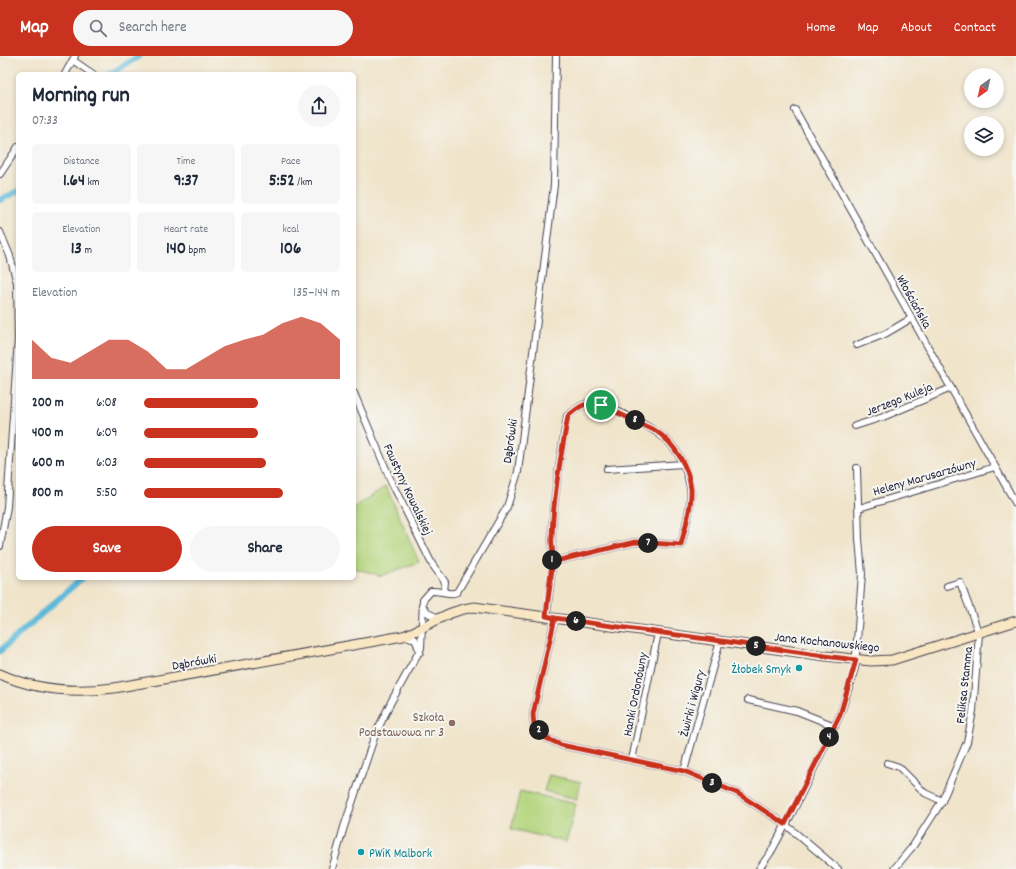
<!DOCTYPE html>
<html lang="en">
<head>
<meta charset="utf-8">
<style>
	:root { --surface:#fff; --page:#f6f6f7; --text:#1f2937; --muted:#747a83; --accent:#c8321e }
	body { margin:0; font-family:Dekko,sans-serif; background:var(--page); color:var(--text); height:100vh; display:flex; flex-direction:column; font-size:15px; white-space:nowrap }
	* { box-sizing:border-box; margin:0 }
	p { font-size:13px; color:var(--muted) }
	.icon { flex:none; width:22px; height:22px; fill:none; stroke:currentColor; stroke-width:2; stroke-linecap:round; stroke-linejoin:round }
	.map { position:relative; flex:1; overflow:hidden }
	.panel { position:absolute; left:16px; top:16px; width:340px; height:508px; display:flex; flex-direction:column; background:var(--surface); border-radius:6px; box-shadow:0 2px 6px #0003 }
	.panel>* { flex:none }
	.needle { width:26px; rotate:213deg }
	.controls { position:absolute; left:964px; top:12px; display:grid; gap:8px }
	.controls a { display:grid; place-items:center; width:40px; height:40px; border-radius:50%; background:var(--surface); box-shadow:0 2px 6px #0003; font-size:20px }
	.pin { position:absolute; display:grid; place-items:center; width:34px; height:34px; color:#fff; margin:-17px; border:2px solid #fff; border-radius:50%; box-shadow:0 1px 4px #0007 }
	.km { position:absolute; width:20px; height:20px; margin:-10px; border-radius:50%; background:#222; color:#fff; font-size:11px; line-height:20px; text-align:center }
	.round { display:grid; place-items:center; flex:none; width:42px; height:42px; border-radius:21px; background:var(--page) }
	.summary { display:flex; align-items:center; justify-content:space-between; height:68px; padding:0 16px }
	h1 { font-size:22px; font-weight:700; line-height:30px }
	.figures { display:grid; grid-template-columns:repeat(3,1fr); gap:6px; height:68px; padding:4px 16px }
	.figures div { display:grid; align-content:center; border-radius:6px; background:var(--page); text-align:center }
	.figures b { font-size:17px; font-weight:700 }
	.figures small { font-size:11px; font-weight:400 }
	.figures p { font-size:11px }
	.chart { height:112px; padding:8px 16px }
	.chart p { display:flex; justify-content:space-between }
	.chart svg { width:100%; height:72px; margin-top:4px; fill:var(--accent); opacity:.7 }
	.button { display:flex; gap:8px; margin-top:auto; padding:8px 16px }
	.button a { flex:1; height:46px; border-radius:24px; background:var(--accent); color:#fff; font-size:16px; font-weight:700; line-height:46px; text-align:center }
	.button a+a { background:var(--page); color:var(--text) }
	ul { padding:0 16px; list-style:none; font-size:13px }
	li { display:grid; grid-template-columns:64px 48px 1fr; align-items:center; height:30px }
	li i { height:10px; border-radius:5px; background:var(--accent) }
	header { display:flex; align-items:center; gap:24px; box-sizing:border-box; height:56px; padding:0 20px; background:var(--accent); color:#fff }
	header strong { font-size:19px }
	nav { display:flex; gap:22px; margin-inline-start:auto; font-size:14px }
	.search { width:280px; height:36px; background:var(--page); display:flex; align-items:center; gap:10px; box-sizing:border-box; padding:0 14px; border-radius:22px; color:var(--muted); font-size:15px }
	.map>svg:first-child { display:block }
</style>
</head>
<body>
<header>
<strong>Map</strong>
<div class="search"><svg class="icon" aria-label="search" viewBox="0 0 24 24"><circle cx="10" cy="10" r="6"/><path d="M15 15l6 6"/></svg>Search here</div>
<nav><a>Home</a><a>Map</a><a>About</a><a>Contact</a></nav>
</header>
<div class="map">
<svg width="1016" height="813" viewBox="0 0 1016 813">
	<rect width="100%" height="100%" fill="#f6f6f2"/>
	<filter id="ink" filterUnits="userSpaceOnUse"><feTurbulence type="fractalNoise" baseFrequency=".025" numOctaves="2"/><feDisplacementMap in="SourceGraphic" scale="8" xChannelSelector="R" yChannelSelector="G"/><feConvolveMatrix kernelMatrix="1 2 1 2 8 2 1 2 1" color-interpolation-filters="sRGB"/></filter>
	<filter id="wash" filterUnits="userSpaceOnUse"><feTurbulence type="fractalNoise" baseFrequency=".012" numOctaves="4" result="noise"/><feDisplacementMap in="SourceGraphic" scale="16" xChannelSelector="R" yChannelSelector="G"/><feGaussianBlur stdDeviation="0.9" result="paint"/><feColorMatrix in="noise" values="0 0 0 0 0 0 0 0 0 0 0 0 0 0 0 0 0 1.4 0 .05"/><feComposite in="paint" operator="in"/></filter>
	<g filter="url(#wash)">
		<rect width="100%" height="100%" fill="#f0e4ca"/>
		<g fill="#b3d47c" stroke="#6a7b5c">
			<path d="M386,430L419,506L381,520L354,512V451Z"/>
			<path d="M549,719L581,726L577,743L544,735Z"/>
			<path d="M520,735L576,748L566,786L511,773Z"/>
		</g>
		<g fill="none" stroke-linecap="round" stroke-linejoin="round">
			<g stroke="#5bb9d9" stroke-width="6">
				<path d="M110,18L139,0"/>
				<path d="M0,144L18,135"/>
				<path d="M0,595L82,522"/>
			</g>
		</g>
	</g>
	<g filter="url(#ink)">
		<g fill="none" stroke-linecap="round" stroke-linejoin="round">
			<g stroke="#413f50" stroke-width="8">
				<g id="street">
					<path d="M74,5L93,18"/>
					<path d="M65,18L75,0"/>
					<path d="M795,54L1016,448"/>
					<path d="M0,118L18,91"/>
					<path d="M0,176L10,200L17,227L18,283L7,451L0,490"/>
					<path d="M857,289L885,278L912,262"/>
					<path d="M354,337L391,425L432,508L445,526L444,535"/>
					<path d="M855,370L883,361L951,332"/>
					<path d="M607,413L683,408"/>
					<path d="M859,452L995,411"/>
					<path d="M422,550L428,557L438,562"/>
					<path d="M547,560C548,540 552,520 553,500C553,494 551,487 552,481C553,441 561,400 567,360C574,355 582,347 591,347C602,347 613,353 623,358C660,375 682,388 690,431C693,446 685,473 681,489L635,486L552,506"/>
					<path d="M555,562L533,658L534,670L546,682L561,689L684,715L737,737L785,768L838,813"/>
					<path d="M405,580L415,583L420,596"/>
					<path d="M748,644L797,655L835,670"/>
					<path d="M632,704L658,577"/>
					<path d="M887,707L899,711L925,737L942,745"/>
					<path d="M684,715L720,585"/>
					<path d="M332,813L344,771L375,679L391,646L421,592L423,544L431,535C440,534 449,540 457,536L507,451L518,416L554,129L556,0"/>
					<path d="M759,813L771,796L793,755L840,659L855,612L862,518L859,483L857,412"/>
					<path d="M894,813L913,790L942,745L967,686L973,655L979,578L960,526L947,530"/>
				</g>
			</g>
			<g stroke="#413f50" stroke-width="11">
				<path id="secondary" d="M0,618C35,634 76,637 114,632L403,580C429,571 444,555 474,551L826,600L871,605L892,604L1016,565"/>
			</g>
			<use href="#street" stroke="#fff" stroke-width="6"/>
			<use href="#secondary" stroke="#f9e7c3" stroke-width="9"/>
		</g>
	</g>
	<g fill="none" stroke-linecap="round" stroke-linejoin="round" filter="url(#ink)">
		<g stroke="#fff" stroke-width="8">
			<path id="route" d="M601,349C585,345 580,350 568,360C561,400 553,441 552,481C551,487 553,494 553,500C552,520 548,540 546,560L555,562L533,658L534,670L546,682L561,689L684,715L737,737L785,768L840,659L856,604C811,599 766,591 721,585C665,577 610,570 555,562L546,560L552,506L635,486L681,489C685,471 692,451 691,433C689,411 674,387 656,375L601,349"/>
		</g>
		<use href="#route" stroke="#c8321e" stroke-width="5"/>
	</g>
	<g fill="#0f9aa8" stroke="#f6f6f2" stroke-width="1.5">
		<circle cx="799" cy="612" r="4"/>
		<circle cx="361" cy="796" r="4"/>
	</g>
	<circle fill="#8d6e63" stroke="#f6f6f2" stroke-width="1.5" cx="452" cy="667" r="4"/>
	<g text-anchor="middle" stroke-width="4" stroke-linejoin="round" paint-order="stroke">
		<g font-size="13" fill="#22223b" stroke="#f6f6f2">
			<text transform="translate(915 245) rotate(61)" y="5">Włościańska</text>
			<text transform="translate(899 342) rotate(-22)" y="5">Jerzego Kuleja</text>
			<text transform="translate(509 385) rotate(-82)" y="5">Dąbrówki</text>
			<text transform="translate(924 420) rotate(-16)" y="5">Heleny Marusarzówny</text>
			<text transform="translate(409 433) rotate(65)" y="5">Faustyny Kowalskiej</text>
			<text transform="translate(827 585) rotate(6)" y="5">Jana Kochanowskiego</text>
			<text transform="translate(194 605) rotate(-10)" y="5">Dąbrówki</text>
			<text transform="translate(963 629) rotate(-84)" y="5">Feliksa Stamma</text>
			<text transform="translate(634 638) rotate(-79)" y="5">Hanki Ordonówny</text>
			<text transform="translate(691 647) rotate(-75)" y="5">Żwirki i Wigury</text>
		</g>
		<g font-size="13" fill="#0d838f" stroke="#f6f6f2" text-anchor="end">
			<text x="791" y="617">Żłobek Smyk</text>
			<text x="369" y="801" text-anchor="start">PWiK Malbork</text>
		</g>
		<g font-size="13" fill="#785e54" stroke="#f6f6f2" text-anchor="end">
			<text x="444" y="665">Szkoła<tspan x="444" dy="15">Podstawowa nr 3</tspan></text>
		</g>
	</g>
</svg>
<div class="controls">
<a><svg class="needle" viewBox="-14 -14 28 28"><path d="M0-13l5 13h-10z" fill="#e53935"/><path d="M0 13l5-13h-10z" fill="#747a83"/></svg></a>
<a><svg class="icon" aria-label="layers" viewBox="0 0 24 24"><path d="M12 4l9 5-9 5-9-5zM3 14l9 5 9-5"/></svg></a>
</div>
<div class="pin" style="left:601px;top:349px;background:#1e9e55"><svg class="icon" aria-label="arrive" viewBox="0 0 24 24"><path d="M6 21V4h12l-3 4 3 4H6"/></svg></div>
<b class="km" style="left:552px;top:504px">1</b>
<b class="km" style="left:539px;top:674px">2</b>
<b class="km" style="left:712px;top:727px">3</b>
<b class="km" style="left:829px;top:681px">4</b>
<b class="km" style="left:756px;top:590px">5</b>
<b class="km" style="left:576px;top:565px">6</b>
<b class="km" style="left:648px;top:487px">7</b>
<b class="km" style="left:635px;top:364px">8</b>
<section class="panel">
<div class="summary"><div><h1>Morning run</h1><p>07:33</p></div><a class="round"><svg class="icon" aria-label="share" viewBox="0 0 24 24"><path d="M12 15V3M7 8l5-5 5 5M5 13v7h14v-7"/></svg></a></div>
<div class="figures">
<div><p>Distance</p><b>1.64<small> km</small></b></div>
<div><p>Time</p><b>9:37</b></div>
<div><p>Pace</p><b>5:52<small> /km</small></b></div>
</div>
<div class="figures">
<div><p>Elevation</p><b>13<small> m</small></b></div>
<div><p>Heart rate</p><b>140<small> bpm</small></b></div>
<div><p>kcal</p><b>106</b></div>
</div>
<div class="chart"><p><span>Elevation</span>135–144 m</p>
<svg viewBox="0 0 160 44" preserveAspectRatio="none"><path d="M0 44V20L10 31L20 34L30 27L40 20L50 20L60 27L70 38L80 38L90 31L100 24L110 20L120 17L130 10L140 6L150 10L160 20V44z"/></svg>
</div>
<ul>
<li><b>200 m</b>6:08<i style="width:58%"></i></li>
<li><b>400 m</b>6:09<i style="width:58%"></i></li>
<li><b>600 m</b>6:03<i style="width:62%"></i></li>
<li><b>800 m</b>5:50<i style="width:71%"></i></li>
</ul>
<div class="button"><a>Save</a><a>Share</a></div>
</section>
</div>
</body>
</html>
